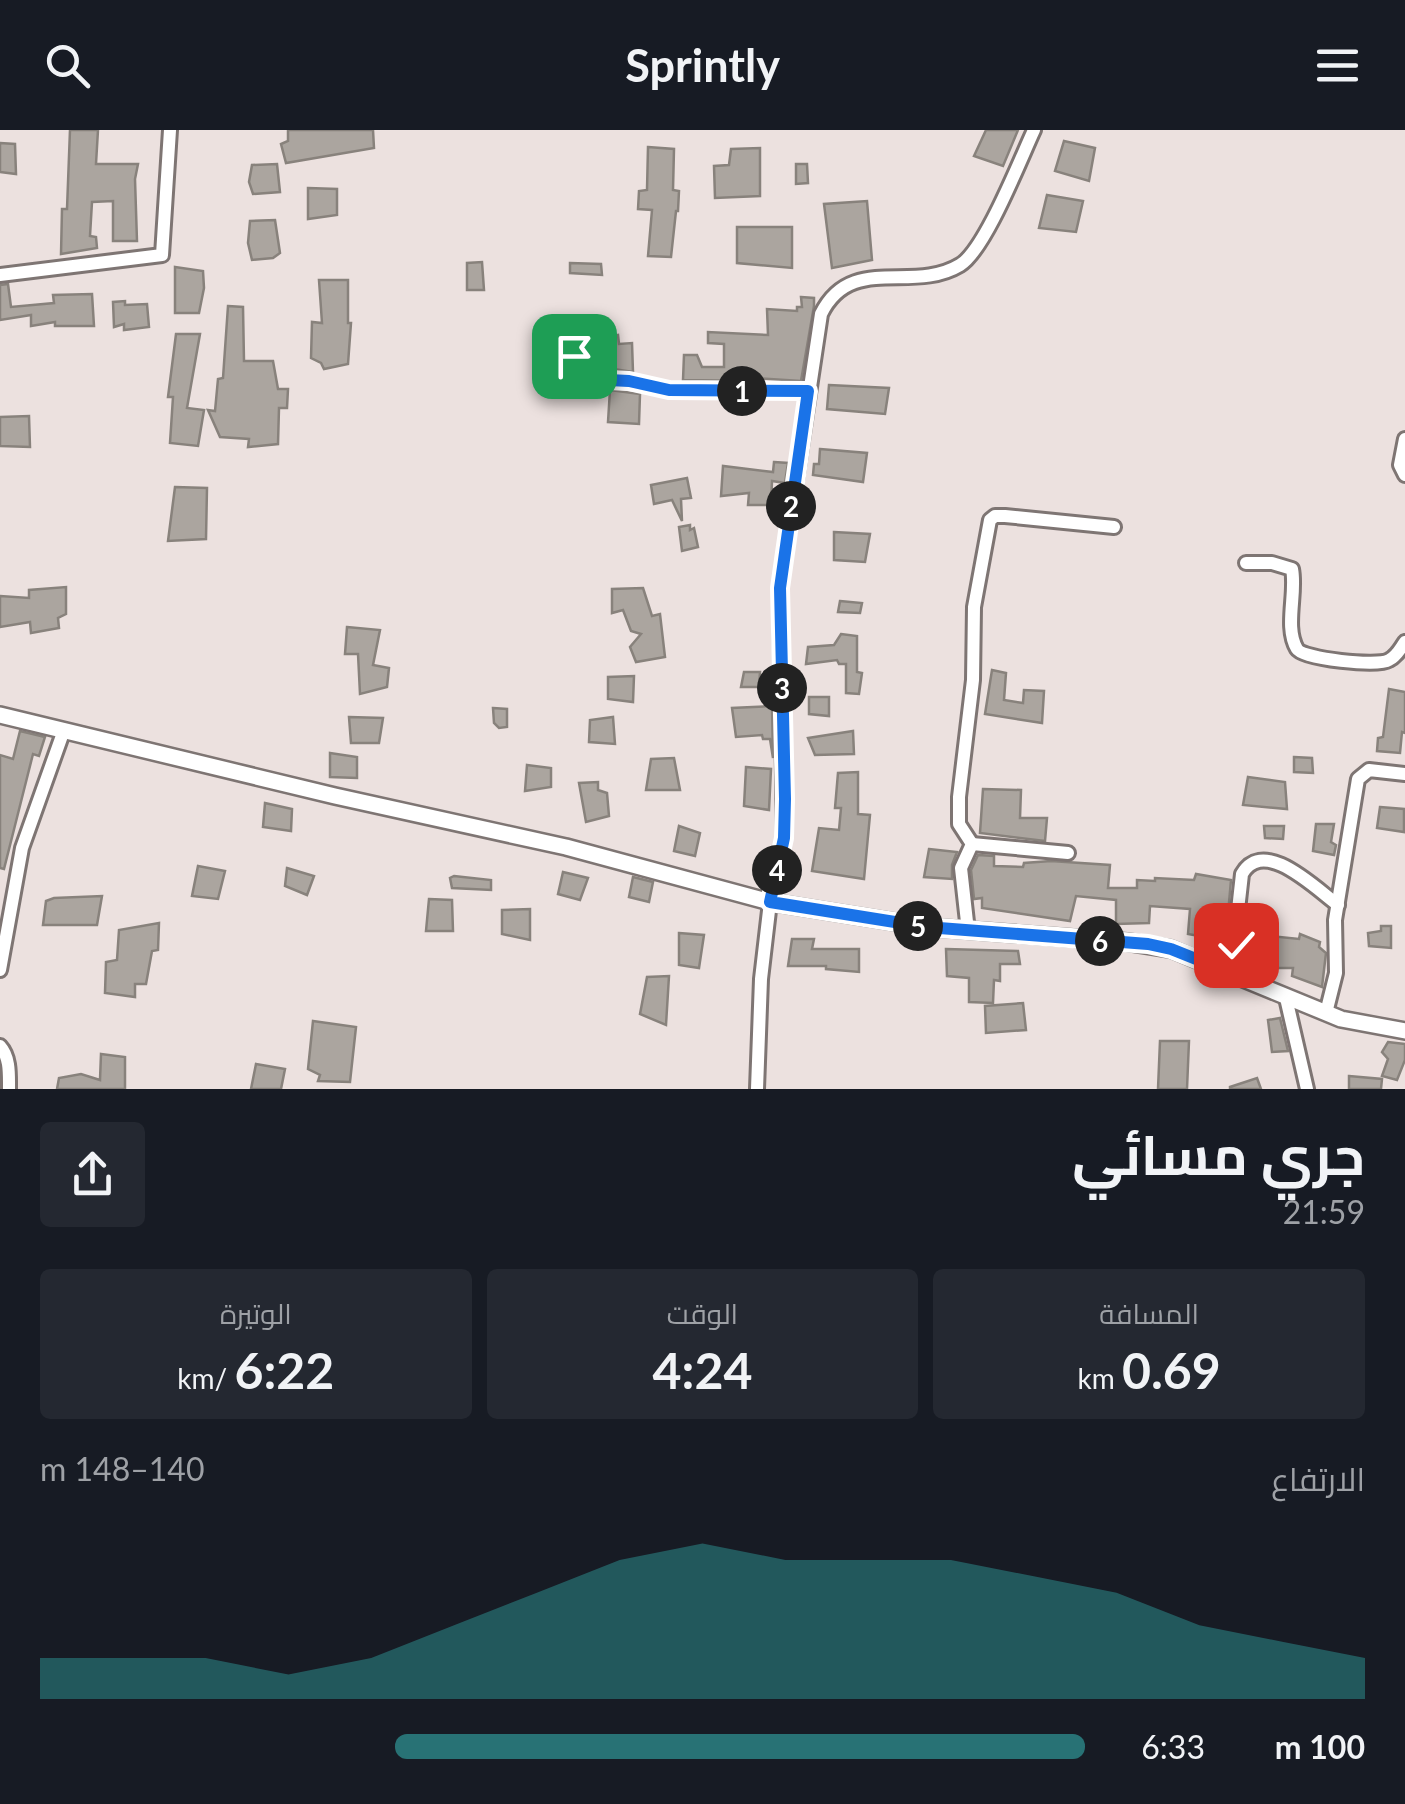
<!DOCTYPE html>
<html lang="ar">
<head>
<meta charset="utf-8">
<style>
	:root { --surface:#171b24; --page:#242831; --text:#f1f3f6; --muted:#9ea1a6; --accent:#287275 }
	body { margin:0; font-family:Lato,Cairo,sans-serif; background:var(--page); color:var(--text); direction:rtl; height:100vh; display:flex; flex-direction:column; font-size:38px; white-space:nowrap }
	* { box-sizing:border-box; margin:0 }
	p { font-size:32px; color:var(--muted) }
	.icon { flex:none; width:55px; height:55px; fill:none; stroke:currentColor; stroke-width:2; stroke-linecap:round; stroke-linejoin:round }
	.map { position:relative; height:959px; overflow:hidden; direction:ltr }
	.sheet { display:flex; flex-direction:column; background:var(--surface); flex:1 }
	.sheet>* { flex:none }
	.pin { position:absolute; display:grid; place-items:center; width:85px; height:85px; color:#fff; margin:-42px; border-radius:20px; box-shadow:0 5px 15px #0006 }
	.km { position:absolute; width:50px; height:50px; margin:-25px; border-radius:50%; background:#222; color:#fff; font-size:28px; line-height:50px; text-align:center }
	.round { display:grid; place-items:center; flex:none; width:105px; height:105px; border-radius:10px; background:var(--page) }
	.head { display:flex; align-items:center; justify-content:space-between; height:170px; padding:0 40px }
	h1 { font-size:55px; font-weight:700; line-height:75px }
	.stats { display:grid; grid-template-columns:repeat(3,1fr); gap:15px; height:170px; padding:10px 40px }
	.stats div { display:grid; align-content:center; border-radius:10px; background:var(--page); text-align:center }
	.stats b { font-size:50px; font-weight:700 }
	.stats small { font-size:28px; font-weight:400 }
	.stats p { font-size:28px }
	.chart { height:280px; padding:20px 40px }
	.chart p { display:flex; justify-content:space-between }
	.chart svg { width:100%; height:180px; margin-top:10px; fill:var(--accent); opacity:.7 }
	ul { padding:0 40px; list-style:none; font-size:32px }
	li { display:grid; grid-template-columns:160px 120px 1fr; align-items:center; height:75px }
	li i { height:25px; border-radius:12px; background:var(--accent) }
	header { display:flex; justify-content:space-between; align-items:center; height:130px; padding:0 40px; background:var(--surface); font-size:45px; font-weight:700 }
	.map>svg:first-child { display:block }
</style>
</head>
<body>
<header><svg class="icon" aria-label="menu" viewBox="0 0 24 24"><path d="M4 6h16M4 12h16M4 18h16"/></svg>Sprintly<svg class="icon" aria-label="search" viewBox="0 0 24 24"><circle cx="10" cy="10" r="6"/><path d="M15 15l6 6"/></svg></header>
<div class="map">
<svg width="1405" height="959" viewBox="0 0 1405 959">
	<rect width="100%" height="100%" fill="#ece1df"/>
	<g fill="#aba59f" stroke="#88827c" stroke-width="2.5">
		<path d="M70,0H98L96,34H138L135,49L137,111H113V71L92,72L90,106L96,107L97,118L61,124L62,79H67Z"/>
		<path d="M288,0H373L374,18L286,33L281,14L288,11Z"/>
		<path d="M986,0H1018L1003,36L974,26Z"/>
		<path d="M1064,11L1095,18L1089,51L1055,41Z"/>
		<path d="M0,13L15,14L16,44L0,42Z"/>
		<path d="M648,17L674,19L673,60L679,61L678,81H676L671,127L648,126L652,80L638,79L639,61L647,60Z"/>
		<path d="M760,18V66L715,68L714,36L729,35L731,19Z"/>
		<path d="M277,34L280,62L253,64L249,52L252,35Z"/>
		<path d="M796,34H807L808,53L796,54Z"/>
		<path d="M308,58L337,59V85L308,89Z"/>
		<path d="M1047,65L1083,71L1076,102L1039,98Z"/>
		<path d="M867,71L872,130L832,138L824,74Z"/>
		<path d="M275,90L280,123L273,128L252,130L248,113L250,91Z"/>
		<path d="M737,97H792V138L737,133Z"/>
		<path d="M482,132L484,160H467V133Z"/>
		<path d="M570,133L601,134L602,145L570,143Z"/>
		<path d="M175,137L203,141L204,158L199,183H175Z"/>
		<path d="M319,150H348V193H351L348,234L324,239L321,233L311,228L312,192L322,193Z"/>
		<path d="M8,154L11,177L54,173L53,165L92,164L94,196H55V192L31,196V185L0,190V155Z"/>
		<path d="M801,167L814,168V176L801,251L755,248V251L683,250L684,225H697L702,237H724V214L708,213V202L768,205L767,179L797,181V177H802Z"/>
		<path d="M125,171V175L147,174L149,197L124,200V194L114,197L113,172Z"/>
		<path d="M228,176L243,177L244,231H273L278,259H288L287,278H279L278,314L248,317L249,309L220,307L208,280L215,281L218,249L223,248Z"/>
		<path d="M176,204H200L187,278L204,280L198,316L170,313L173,267H168Z"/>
		<path d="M618,205L619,214L632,213L633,242L607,238L606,207Z"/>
		<path d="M829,255L889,258L885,284L827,279Z"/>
		<path d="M610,260L640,264L639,294L608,292Z"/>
		<path d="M29,286L30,317L0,316V287Z"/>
		<path d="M820,319L867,323L863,352L813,345L814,334H819Z"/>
		<path d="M774,332L788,333L785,353L772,351L771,375H748L749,363L721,366L723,336L773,342Z"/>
		<path d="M687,348L691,368L681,369L682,391L672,370L654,374L651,355Z"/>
		<path d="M175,357L207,358L206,409L168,411Z"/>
		<path d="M690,395V400L694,398L698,417L682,421L679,397Z"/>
		<path d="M834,402L870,404L865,432L834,430Z"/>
		<path d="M66,457V484L58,488L59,498L31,503L30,492L0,497V466L29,468V460Z"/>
		<path d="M643,458L652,486L660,484L665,527L636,532L630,517L641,504L631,501L623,480L612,483V459Z"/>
		<path d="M840,471L862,473L860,483L838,482Z"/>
		<path d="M347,497L380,500L373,535L389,538L387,557L360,564L358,524H345Z"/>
		<path d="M841,504L857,506V542L862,543L859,564L846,563V534H839L837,530L806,534L808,517L834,515Z"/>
		<path d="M992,540L1006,543L1004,570L1023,573L1024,560L1044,561L1042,593L985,584Z"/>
		<path d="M744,542H760L759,557H741Z"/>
		<path d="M634,546L633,572L608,569V547Z"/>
		<path d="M1389,559L1405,562V603L1402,602L1400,623L1377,621L1378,608L1383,607Z"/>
		<path d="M809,567H829V586L809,584Z"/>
		<path d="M772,576L773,628L770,609H763L762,605L736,607L732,578Z"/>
		<path d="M493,578L507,579V597L499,598L494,593Z"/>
		<path d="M349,587L383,588L379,613H351Z"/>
		<path d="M613,587L615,614L589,612L590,590Z"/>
		<path d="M20,601L45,607L39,626L33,624L4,739L0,738V625L13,629Z"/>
		<path d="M853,601L854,624L815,625L808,608Z"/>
		<path d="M330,623L357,627V648L330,647Z"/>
		<path d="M1294,627L1312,628L1313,643L1294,642Z"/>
		<path d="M674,628L680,660H646L651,629Z"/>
		<path d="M527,635L551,638V657L525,661Z"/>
		<path d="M746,637L771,639L769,680L744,676Z"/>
		<path d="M858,642V684L870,685L864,749L812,741L819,698L839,700L841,678H835L838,643Z"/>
		<path d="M1248,647L1285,652L1287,679L1243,675Z"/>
		<path d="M598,652V660L607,663L609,686L586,692L579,653Z"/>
		<path d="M983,659L1021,660L1020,688H1047L1045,711L980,703Z"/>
		<path d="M265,673L292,679L291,701L263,697Z"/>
		<path d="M1380,677L1404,679V702L1377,698Z"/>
		<path d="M1316,694H1334L1331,712L1336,715L1334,725L1313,721Z"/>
		<path d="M679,696L700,703L695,726L674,721Z"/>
		<path d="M1264,696H1284L1283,709L1265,708Z"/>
		<path d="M929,719L957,722L952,735V749L924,747Z"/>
		<path d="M978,725L994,726V736L1023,737L1024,733L1051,731L1110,735L1108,758H1137V750L1155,751V748L1194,750L1196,744L1231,750L1228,784L1214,781L1210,808L1188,804L1190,779L1150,776L1149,793L1116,794V770L1076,766L1070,791L982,778V768L974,769L971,740Z"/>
		<path d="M198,736L225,741L218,769L192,766Z"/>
		<path d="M287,738L314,746L307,765L285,756Z"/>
		<path d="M563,742L588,748L580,770L558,764Z"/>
		<path d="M454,746L491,750V760L452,758L450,748Z"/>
		<path d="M633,747L653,752L649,772L629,767Z"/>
		<path d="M102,766L97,795H43L46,771L54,768Z"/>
		<path d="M429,769L452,770L453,801H426Z"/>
		<path d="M530,779V810L502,804V780Z"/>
		<path d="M159,793L158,820L152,821L146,854H135V867L105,863L106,832L117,830L119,800Z"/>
		<path d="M1381,796H1391V818L1369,816L1368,803L1381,801Z"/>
		<path d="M679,803L704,805L699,838L679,835Z"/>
		<path d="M1252,804L1299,809L1300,804L1320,812L1319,817L1326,823L1322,857L1292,846L1293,838H1266V822L1250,819Z"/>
		<path d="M792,809H814L812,819H859V842L826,839V836H788Z"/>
		<path d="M946,819L1018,821L1020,834H1000V851L994,850L993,873L969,872V848L947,846Z"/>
		<path d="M669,846L666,895L640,884L647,847Z"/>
		<path d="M1023,873L1026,900L986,903L985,876Z"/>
		<path d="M1280,888L1288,921L1272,922L1268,890Z"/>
		<path d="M313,891L356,897L350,952L318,951L320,945L308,939Z"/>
		<path d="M1160,911H1189L1187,959H1158Z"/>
		<path d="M1388,912L1405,914V930L1397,950L1382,946L1388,929L1382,922Z"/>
		<path d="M101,924L125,927V959H57L59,948L81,944L100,950Z"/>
		<path d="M256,934L285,939L281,959H251Z"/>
		<path d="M1349,946L1382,949L1381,959H1349Z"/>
		<path d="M1257,948L1261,959H1230V957Z"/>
	</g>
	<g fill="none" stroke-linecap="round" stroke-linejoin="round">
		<g stroke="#7e7573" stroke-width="18">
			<g id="minor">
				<path d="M0,145L162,125L170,0"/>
				<path d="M544,217L570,221L584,246L589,249L629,251L669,260L808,261"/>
				<path d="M1405,309L1400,335L1405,345"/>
				<path d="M1246,433H1272L1292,439C1297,463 1284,497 1297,519C1303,529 1378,537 1389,530C1397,526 1400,519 1405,512"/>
				<path d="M972,714L1068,723"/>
				<path d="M968,801L961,738L972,714L959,694V667L973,550L974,477L990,390L995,386H1005L1114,397"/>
				<path d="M0,840L22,718L64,600"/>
				<path d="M1231,843L1242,744C1264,706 1316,759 1338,775"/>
				<path d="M1286,868L1307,959"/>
				<path d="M1326,883L1336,843L1335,790L1358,649L1369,640L1405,644"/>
				<path d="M0,916C10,927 9,944 9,959"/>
				<path d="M757,959L761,849L770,772L784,708L780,457L821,184C851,123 912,164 960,135C985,120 1020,30 1034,0"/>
			</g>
		</g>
		<g stroke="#7e7573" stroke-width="20">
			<path id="tertiary" d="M0,585L335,666L566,717L770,772L926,797L1127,812L1171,819L1341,889L1405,901"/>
		</g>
		<use href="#minor" stroke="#fff" stroke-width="12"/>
		<use href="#tertiary" stroke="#fff" stroke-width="15"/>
	</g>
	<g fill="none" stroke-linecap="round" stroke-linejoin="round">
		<g stroke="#fff" stroke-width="20">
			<path id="route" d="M574,226L584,246L589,249L629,251L669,260L808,261L780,458L785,669L784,708L770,772L926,797L1148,814L1171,819L1231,843L1236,815"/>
		</g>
		<use href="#route" stroke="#1a73e8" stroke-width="12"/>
	</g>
</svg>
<div class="pin" style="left:574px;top:226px;background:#1e9e55"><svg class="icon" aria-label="arrive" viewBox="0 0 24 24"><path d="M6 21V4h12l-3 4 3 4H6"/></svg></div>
<div class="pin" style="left:1236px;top:815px;background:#d93025"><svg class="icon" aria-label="check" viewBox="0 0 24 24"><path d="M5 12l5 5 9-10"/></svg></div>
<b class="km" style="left:742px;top:261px">1</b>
<b class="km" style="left:791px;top:376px">2</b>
<b class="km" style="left:782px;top:558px">3</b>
<b class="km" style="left:777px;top:740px">4</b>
<b class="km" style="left:918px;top:796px">5</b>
<b class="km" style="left:1100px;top:811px">6</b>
</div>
<section class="sheet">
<div class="head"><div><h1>جري مسائي</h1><p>21:59</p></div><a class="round"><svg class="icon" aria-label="share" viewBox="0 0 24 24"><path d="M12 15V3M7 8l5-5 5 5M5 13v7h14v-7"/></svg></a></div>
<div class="stats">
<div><p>المسافة</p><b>0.69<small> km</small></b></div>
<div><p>الوقت</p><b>4:24</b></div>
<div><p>الوتيرة</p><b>6:22<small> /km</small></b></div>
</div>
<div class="chart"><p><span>الارتفاع</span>140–148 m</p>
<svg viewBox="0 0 160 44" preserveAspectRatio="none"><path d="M0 44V34L10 34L20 34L30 38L40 34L50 26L60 18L70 10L80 6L90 10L100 10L110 10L120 14L130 18L140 26L150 30L160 34V44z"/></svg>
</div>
<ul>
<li><b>100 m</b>6:33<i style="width:66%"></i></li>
</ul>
</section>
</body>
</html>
